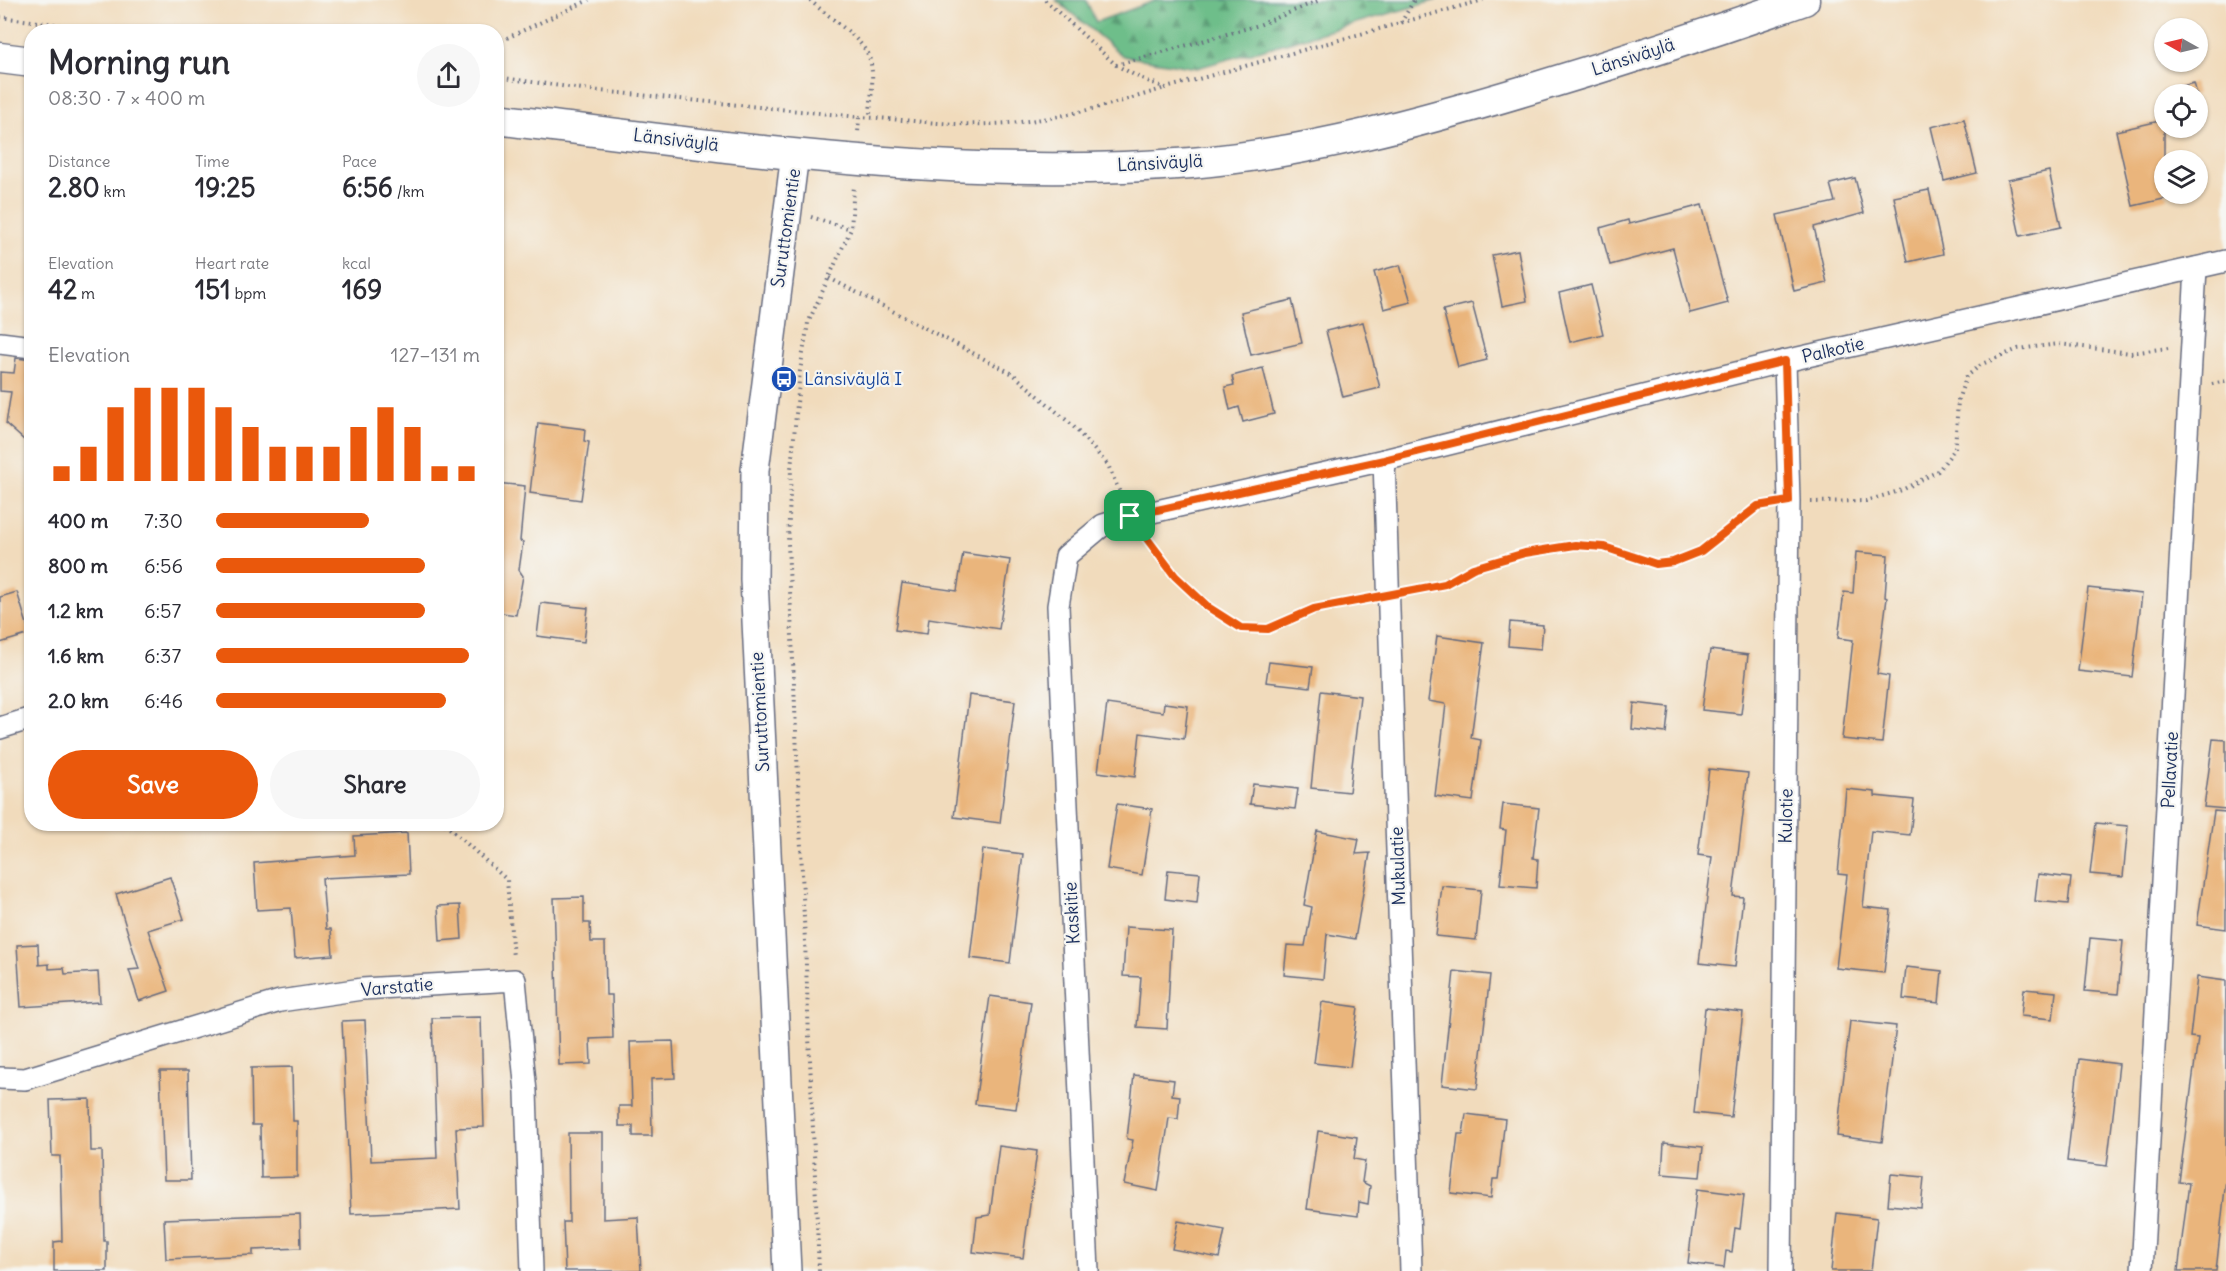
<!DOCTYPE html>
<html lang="en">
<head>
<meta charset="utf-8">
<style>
	:root { --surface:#fff; --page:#f7f7f7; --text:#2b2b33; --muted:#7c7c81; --accent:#ea580c }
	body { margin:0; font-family:Delius,sans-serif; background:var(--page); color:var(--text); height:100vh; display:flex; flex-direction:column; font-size:22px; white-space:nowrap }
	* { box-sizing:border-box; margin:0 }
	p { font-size:20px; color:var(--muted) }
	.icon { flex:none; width:33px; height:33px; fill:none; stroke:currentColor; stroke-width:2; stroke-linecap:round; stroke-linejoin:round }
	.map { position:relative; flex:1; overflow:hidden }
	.side { position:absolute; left:24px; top:24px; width:480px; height:807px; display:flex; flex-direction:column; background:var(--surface); border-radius:24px; box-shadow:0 2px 4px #0004 }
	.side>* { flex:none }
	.needle { width:39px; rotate:278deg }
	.tools { position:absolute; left:2154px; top:18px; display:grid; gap:12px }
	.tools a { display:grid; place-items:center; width:54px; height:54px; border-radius:50%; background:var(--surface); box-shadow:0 2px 4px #0004; font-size:30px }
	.pin { position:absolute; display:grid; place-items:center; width:51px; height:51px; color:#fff; margin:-26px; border-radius:12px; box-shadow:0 3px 9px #0006 }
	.round { display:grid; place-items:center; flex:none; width:63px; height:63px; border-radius:32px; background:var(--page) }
	.headline { display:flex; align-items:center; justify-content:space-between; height:102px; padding:0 24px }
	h1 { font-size:33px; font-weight:700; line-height:45px }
	.figures { display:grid; grid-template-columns:repeat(3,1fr); gap:9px; height:102px; padding:6px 24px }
	.figures div { display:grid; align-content:center }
	.figures b { font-size:26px; font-weight:700 }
	.figures small { font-size:16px; font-weight:400 }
	.figures p { font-size:16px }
	.chart { height:168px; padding:12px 24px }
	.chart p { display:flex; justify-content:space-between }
	.chart svg { width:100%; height:108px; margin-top:6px; stroke:var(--accent); stroke-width:6 }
	.action { display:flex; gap:12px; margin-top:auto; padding:12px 24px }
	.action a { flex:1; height:69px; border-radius:36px; background:var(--accent); color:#fff; font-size:24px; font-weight:700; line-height:69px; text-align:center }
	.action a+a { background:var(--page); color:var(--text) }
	ul { padding:0 24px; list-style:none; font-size:20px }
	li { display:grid; grid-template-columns:96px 72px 1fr; align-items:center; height:45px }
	li i { height:15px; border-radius:8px; background:var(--accent) }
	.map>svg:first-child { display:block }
</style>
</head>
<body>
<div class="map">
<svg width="2226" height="1271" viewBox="0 0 2226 1271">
	<defs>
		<pattern id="forest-firs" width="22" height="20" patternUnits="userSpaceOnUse" patternTransform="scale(1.5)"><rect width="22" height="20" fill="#6ebe8a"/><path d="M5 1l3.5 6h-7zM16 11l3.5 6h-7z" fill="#5a9b74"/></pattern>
	</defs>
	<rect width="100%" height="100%" fill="#f6f6f2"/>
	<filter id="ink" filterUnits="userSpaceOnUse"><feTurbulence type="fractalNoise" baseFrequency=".0167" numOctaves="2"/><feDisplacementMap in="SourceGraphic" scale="12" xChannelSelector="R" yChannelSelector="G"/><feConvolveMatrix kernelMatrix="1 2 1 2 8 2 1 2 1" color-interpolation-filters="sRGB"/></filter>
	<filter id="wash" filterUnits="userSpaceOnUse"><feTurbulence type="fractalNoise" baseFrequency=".008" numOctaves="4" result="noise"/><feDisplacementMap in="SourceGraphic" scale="24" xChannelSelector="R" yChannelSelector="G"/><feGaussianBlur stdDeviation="1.35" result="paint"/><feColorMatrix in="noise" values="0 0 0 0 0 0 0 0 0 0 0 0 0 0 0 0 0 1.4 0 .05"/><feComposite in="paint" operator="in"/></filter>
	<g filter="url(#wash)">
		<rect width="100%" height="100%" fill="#f1dbbc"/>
		<path fill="url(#forest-firs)" stroke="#447674" stroke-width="1.5" d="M1056,0H1086L1096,22L1157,0H1437L1197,68L1123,56Z"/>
		<g id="blocks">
			<g fill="#eab57c">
				<path d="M2194,83L2197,94H2164V100L2162,91Z"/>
				<path d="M1964,119L1977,173L1944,181L1931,127Z"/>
				<path d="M2164,120V194H2167L2168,198L2133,206L2116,131Z"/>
				<path d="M2049,171L2061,227L2020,236L2008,180Z"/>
				<path d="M1855,178L1864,213L1814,227L1827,283L1794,291L1777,215L1835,202L1830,184Z"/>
				<path d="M1929,190L1943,254L1908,262L1894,197Z"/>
				<path d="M1702,205L1728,303L1690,313L1673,248L1610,265L1600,228L1628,220L1629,224Z"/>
				<path d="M1518,250L1527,301L1502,306L1492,255Z"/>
				<path d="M1400,265L1411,302L1384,309L1374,272Z"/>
				<path d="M1591,285L1603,334L1570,342L1559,293Z"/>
				<path d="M1292,300L1302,343L1251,355L1241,312Z"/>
				<path d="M1472,303L1487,360L1458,367L1443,310Z"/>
				<path d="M1363,322L1380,388L1343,397L1326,331Z"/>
				<path d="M16,358L32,360V447L6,424L11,392L0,391V372L14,373Z"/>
				<path d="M1263,368L1274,414L1243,422L1239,407L1230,410L1225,387L1234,385L1232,376Z"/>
				<path d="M538,423L585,429L584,441L589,442L581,500L530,493Z"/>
				<path d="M496,483L525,486L520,541L523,542L519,570L523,576L516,615L496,612Z"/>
				<path d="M1856,552L1888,555L1885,597L1887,598L1877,674L1889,676L1882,743L1842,739L1853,640L1838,638L1844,592L1853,593Z"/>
				<path d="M963,553L1010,560L999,629L929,618L927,634L895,630L902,583L957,591Z"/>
				<path d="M2088,588L2142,594L2132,677L2078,671Z"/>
				<path d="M17,592L30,634L0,643V597Z"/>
				<path d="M541,603L588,608L584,642L537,636Z"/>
				<path d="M1510,622L1543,625L1541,649L1508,646Z"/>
				<path d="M1437,636L1484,643L1471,738L1481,740L1473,801L1435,796L1446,704L1428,701Z"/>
				<path d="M1710,650L1748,655L1741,714L1702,710Z"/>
				<path d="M1269,662L1313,667L1310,687L1266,682Z"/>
				<path d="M1321,691L1360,696L1349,792L1311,788Z"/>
				<path d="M969,695L1015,701L1000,823L954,817Z"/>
				<path d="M1164,703L1188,706L1184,739L1140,733L1135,777L1098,772L1107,704L1163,712Z"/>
				<path d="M1634,703L1669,707L1666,733L1632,729Z"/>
				<path d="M2213,739L2226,740V809L2204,807Z"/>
				<path d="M1709,769L1748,773L1733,896L1743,897L1735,967L1699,963L1712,857L1698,855Z"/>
				<path d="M1253,784L1298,789L1295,809L1250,804Z"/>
				<path d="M1846,789L1875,792V796L1914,800L1910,835L1871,831L1863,907L1891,910L1884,973L1836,968L1847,875L1838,874Z"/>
				<path d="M1117,804L1152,809L1142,875L1107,869Z"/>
				<path d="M1503,804L1539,808L1533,858L1538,859L1536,888L1500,885L1506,830L1500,829Z"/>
				<path d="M2214,811L2226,812V929L2197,925Z"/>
				<path d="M2096,823L2128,826L2123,877L2090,874Z"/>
				<path d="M1317,831L1359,839L1356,854L1370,853L1355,939L1327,934L1323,979L1284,975L1287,945L1305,946L1312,907L1304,905Z"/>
				<path d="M407,833L409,874L322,878L326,929H331L333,955L295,958L291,908L257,910L254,863L355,855L354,836Z"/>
				<path d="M983,849L1023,854L1010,963L970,958Z"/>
				<path d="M1168,870L1200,873L1197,903L1165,899Z"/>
				<path d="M2038,874L2071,878L2068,904L2035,901Z"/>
				<path d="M170,877L184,919L148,930L169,991L139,1001L129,970L139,969L116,894Z"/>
				<path d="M1442,886L1481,890L1476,940L1436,936Z"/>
				<path d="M584,897V923H590L591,942H605L606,995H612L613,1038L590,1039L591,1064L559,1065L554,898Z"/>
				<path d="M460,905L462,939L440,941L438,906Z"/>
				<path d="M1126,927L1172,930L1167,1029L1137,1027L1141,977L1123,976Z"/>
				<path d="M2090,938L2123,941L2118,994L2085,991Z"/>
				<path d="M38,944L39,965L49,964V969L64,968L65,974L98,972L100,1002L21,1007L17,945Z"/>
				<path d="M1906,967L1942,971L1939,1003L1903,999Z"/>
				<path d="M1454,971L1490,975L1477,1089L1442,1085Z"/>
				<path d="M2197,977L2226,981V1179L2216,1271H2178L2189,1183L2179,1182L2198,1038L2190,1037Z"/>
				<path d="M2024,989L2056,992L2053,1019L2021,1016Z"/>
				<path d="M990,996L1031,1002L1016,1109L975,1104Z"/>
				<path d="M1322,1002L1358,1007L1350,1067L1314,1063Z"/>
				<path d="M1705,1008L1743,1012L1731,1117L1694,1113Z"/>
				<path d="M481,1017L484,1127L456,1128L460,1209L351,1214L342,1021L365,1020L371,1161L437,1158L432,1018Z"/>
				<path d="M1850,1021L1896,1026L1882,1142L1837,1136Z"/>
				<path d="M673,1041L675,1078L651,1079L652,1136H633V1126H619V1106H632L630,1042Z"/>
				<path d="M2079,1059L2119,1064L2107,1166L2067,1161Z"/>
				<path d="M292,1067L293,1121H297V1177L261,1178L260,1125H252L251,1068Z"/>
				<path d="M160,1071H188L191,1180H164Z"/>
				<path d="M1134,1075L1174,1080L1172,1095L1180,1096L1178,1119L1169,1118L1158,1191L1124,1184L1133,1140L1127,1139Z"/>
				<path d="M90,1099L91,1151H102L104,1241H107V1271H54V1242L62,1241L60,1156H52L50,1100Z"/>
				<path d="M1466,1114L1505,1119L1498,1179H1493L1491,1198L1451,1193L1458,1134H1463Z"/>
				<path d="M1318,1131L1357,1137L1354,1159L1365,1161L1362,1182L1370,1186L1368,1204L1359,1202L1358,1216L1307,1209Z"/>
				<path d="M568,1133H603V1219L638,1217L641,1271H565L563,1222H569Z"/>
				<path d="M1664,1143L1703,1147L1700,1177L1662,1174Z"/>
				<path d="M999,1146L1037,1151L1023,1258L973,1252L977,1217L990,1215Z"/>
				<path d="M1891,1174L1924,1177L1921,1208L1888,1205Z"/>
				<path d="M1697,1189L1744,1195L1740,1229L1735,1228L1732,1252L1726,1251L1724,1268L1688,1263Z"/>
				<path d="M1837,1213L1877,1218L1871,1271H1831Z"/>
				<path d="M300,1214L301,1248L253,1250V1255L166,1259L164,1219Z"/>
				<path d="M1178,1221L1225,1230L1219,1258L1172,1249Z"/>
			</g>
		</g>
	</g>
	<g filter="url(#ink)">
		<use href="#blocks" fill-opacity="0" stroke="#666b7f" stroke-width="1.5"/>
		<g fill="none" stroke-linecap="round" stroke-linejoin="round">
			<g stroke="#666b7f" stroke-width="24">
				<g id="minor">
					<path d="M0,343L32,347"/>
					<path d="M1384,460L1411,1271"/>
					<path d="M0,728L32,718"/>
					<path d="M0,1078L25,1079L280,1001L362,989L515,980L526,1092L532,1271"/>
					<path d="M1088,1271L1058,606L1066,556L1103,525L1130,517L1384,460L1785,361L2226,261"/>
					<path d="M1781,1271L1789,501L1785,361"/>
					<path d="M2142,1271L2196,268"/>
				</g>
			</g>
			<g stroke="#666b7f" stroke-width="30">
				<path id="tertiary" d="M787,1271L754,579L755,470L795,154"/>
			</g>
			<g stroke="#666b7f" stroke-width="33">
				<g id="secondary">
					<path d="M0,58L32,62"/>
					<path d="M496,119C726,147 958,182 1191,163C1309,153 1424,121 1537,87C1627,60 1716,31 1804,0"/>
				</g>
			</g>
			<g stroke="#666b7f" stroke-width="4" stroke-dasharray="1.5 4.5" stroke-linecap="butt">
				<path d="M810,0C826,16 865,39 870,60C875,78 870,100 870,118"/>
				<path d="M1045,0L1116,65L1140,78L1166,88L1483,0"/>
				<path d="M0,17L116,32"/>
				<path d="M1401,23L1414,0"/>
				<path d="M496,43L589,0"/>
				<path d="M1116,65L1259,25L1320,0"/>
				<path d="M496,77L590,90L859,117L858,133"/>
				<path d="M859,117C903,119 947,126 991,124C1050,122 1109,106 1165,88"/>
				<path d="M811,217L851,229"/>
				<path d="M829,278L1013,374L1072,425L1108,465L1122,497"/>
				<path d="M2212,384L2226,381"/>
				<path d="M1811,502L1866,501L1902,490L1938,471L1955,449L1958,400L1966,377L1982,364L2018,349L2059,344L2131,353L2168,348"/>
				<path d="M1146,537L1175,576L1208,607L1241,629H1268L1314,609L1368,599"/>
				<path d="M1410,590L1445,584L1473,568L1525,553L1575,545L1604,547L1656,564L1673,563L1701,551L1758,506L1767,505"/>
				<path d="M445,824L507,880L513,958"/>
				<path d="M819,1271L788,543L791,469L800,371L808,323L851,229L854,185"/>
			</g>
			<use href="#minor" stroke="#fff" stroke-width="21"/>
			<use href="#tertiary" stroke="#fff" stroke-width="27"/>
			<use href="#secondary" stroke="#fff" stroke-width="30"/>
		</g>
	</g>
	<g fill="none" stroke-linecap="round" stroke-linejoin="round" filter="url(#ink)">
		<g stroke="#fff" stroke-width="12">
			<path id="route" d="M1785,361L1789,501L1758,506L1701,551L1673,562L1656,564L1604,547L1575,545L1525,553L1473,568L1445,584L1314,609L1268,629L1241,628L1208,607L1175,576L1130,516L1384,460Z"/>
		</g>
		<use href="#route" stroke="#ea580c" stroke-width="8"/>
	</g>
	<defs>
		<g id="bus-disc" transform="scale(1.35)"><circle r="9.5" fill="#1a4fb4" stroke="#f6f6f2"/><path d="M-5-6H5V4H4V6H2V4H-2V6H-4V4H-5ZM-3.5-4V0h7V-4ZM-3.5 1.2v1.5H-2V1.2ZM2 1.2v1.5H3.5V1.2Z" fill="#fff"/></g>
	</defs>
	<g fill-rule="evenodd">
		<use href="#bus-disc" x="784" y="379"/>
	</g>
	<g text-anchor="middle" stroke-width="4.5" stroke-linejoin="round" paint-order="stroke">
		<g font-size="18" fill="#1b2f5e" stroke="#f6f6f2">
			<text transform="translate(1633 57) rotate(-18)" y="6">Länsiväylä</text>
			<text transform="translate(676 140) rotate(7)" y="6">Länsiväylä</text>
			<text transform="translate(1160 163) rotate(-3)" y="6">Länsiväylä</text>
			<text transform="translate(786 228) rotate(-82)" y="6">Suruttomientie</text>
			<text transform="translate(1833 350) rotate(-13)" y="6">Palkotie</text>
			<text transform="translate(760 712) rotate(-93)" y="6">Suruttomientie</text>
			<text transform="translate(2170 770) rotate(-87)" y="6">Pellavatie</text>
			<text transform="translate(1786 816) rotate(-89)" y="6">Kulotie</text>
			<text transform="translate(1398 866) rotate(-92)" y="6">Mukulatie</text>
			<text transform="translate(1072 913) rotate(-93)" y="6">Kaskitie</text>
			<text transform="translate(397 987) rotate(-5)" y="6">Varstatie</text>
		</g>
		<g font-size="18" fill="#164399" stroke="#f6f6f2" text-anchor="start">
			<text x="804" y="385">Länsiväylä I</text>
		</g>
	</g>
</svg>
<div class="tools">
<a><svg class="needle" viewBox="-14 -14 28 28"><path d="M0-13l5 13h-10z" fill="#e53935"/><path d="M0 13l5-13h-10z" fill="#7c7c81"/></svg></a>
<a><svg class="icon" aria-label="locate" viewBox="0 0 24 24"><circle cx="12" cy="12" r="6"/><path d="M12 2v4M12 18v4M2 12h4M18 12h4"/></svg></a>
<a><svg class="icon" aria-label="layers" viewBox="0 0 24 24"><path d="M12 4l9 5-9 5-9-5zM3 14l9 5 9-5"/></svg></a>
</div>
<div class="pin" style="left:1130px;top:516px;background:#1e9e55"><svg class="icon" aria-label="arrive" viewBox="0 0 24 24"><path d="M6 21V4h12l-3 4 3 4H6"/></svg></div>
<section class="side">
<div class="headline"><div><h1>Morning run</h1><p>08:30 · 7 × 400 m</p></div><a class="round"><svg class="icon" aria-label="share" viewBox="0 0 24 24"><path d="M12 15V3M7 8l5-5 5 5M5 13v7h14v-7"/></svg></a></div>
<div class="figures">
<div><p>Distance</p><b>2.80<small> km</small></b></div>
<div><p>Time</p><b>19:25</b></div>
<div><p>Pace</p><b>6:56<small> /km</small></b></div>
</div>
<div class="figures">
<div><p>Elevation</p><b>42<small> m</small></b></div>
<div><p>Heart rate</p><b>151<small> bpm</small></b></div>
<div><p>kcal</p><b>169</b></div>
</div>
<div class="chart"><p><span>Elevation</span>127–131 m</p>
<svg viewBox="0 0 160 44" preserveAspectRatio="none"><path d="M5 44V38M15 44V30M25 44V14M35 44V6M45 44V6M55 44V6M65 44V14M75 44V22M85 44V30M95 44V30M105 44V30M115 44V22M125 44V14M135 44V22M145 44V38M155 44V38"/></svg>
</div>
<ul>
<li><b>400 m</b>7:30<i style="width:58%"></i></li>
<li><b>800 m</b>6:56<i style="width:79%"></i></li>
<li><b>1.2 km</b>6:57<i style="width:79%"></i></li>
<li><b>1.6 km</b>6:37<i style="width:96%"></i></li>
<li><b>2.0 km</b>6:46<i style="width:87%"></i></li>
</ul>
<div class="action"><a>Save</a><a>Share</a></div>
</section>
</div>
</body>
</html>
